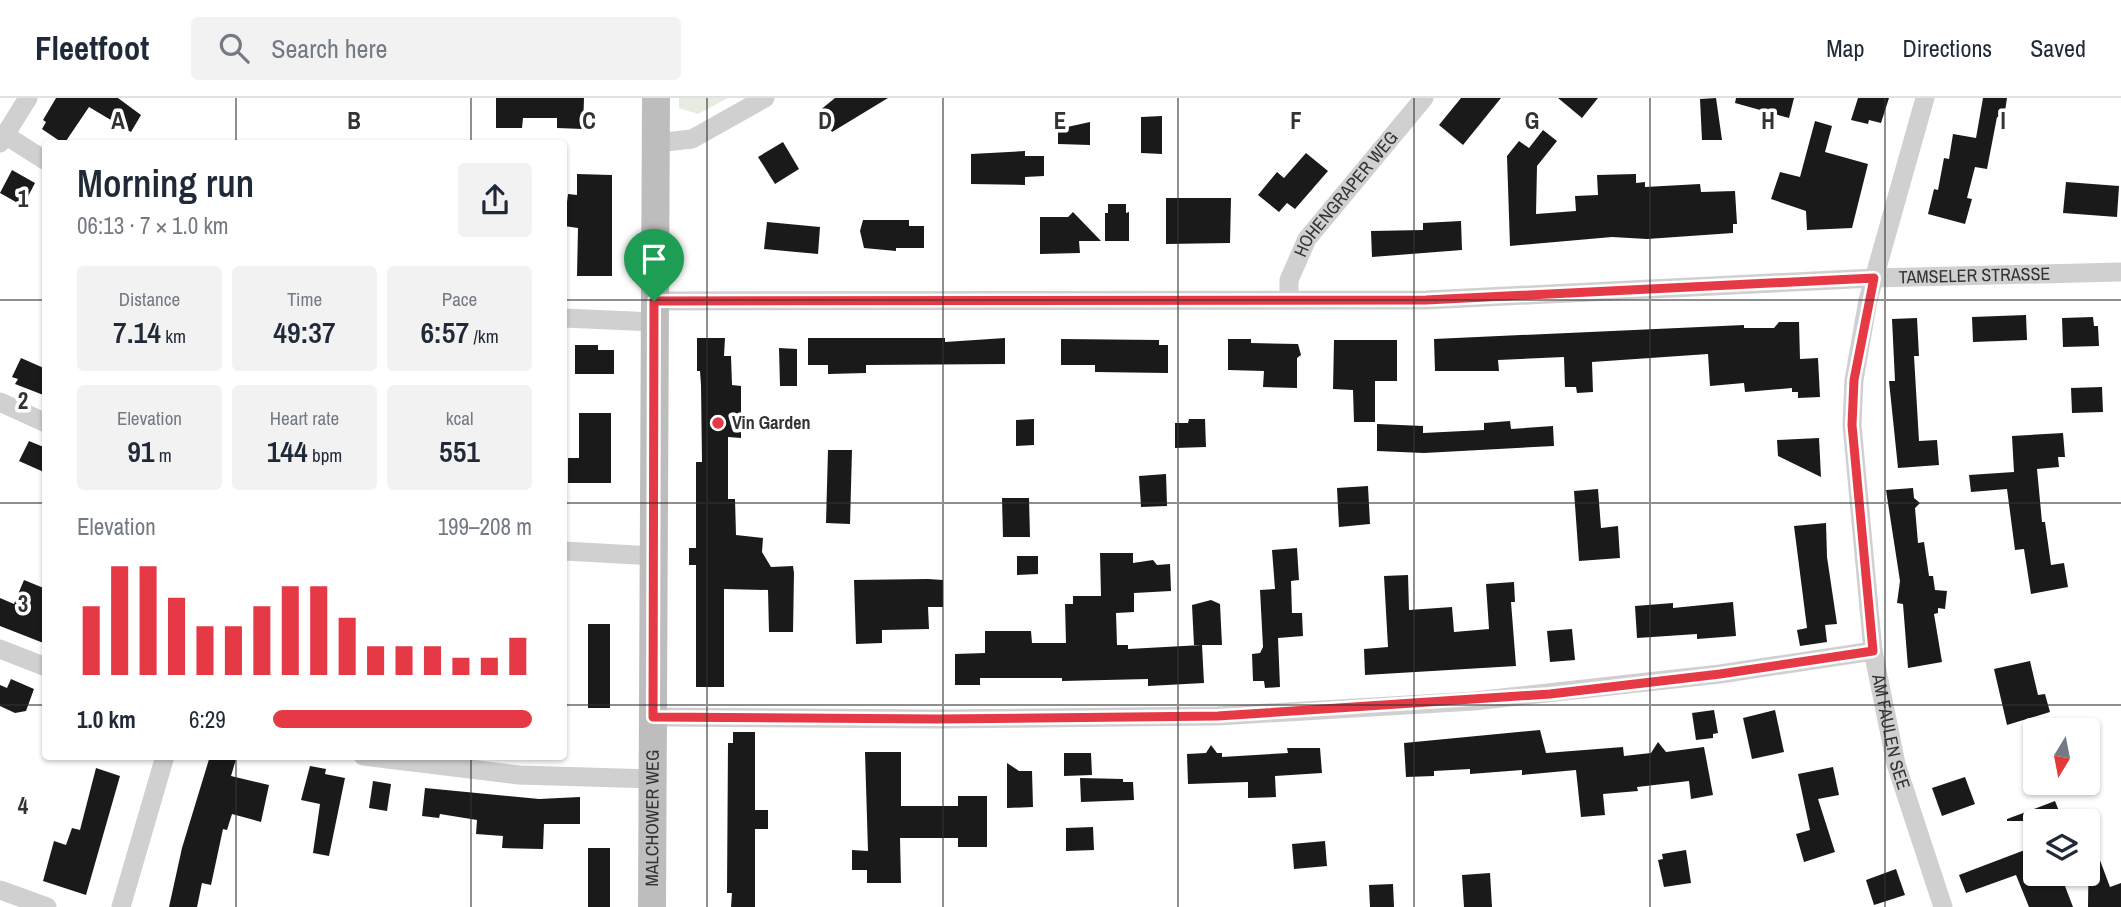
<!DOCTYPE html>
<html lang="en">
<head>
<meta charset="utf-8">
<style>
	:root { --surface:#fff; --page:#f2f2f3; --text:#1f2937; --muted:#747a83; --line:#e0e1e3; --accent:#e63946 }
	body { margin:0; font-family:"Archivo Narrow",sans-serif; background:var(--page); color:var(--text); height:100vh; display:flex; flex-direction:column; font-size:26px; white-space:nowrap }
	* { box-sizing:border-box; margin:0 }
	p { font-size:23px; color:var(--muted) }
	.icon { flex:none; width:38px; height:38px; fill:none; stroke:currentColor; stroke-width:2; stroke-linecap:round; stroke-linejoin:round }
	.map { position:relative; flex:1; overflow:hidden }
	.side { position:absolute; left:42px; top:42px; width:525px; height:620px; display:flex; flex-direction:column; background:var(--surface); border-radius:7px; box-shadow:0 2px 5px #0004 }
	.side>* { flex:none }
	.needle { width:46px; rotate:190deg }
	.fabs { position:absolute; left:2023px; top:620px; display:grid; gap:14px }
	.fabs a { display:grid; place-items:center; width:77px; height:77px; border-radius:7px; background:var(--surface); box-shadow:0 2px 5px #0004; font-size:35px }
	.pin { position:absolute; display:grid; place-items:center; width:60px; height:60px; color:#fff; margin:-72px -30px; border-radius:50% 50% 50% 0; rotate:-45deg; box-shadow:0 0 7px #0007 }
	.pin .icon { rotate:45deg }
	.round { display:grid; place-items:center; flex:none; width:74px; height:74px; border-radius:7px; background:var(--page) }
	.overview { display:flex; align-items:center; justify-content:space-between; height:119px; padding:0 35px }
	h1 { font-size:38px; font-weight:600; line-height:52px }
	.figures { display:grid; grid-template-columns:repeat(3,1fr); gap:10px; height:119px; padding:7px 35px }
	.figures div { display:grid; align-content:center; border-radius:7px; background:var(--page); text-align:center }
	.figures b { font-size:30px; font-weight:600 }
	.figures small { font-size:19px; font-weight:400 }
	.figures p { font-size:19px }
	.chart { height:196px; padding:14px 35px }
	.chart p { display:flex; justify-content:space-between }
	.chart svg { width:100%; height:126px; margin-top:7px; stroke:var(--accent); stroke-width:6 }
	ul { padding:0 35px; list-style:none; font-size:23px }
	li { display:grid; grid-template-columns:112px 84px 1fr; align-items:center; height:52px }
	li i { height:18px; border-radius:9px; background:var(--accent) }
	header { display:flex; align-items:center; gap:42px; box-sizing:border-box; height:98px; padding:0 35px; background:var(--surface); border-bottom:2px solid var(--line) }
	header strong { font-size:33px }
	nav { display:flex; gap:38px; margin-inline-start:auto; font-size:24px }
	.search { width:490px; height:63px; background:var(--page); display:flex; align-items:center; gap:18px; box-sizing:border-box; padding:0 24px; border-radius:7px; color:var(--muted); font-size:26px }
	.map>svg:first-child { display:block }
</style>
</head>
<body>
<header>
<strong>Fleetfoot</strong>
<div class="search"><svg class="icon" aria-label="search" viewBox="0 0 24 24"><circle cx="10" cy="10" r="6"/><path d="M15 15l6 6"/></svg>Search here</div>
<nav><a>Map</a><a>Directions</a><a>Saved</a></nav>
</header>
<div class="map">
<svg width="2121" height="809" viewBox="0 0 2121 809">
	<rect width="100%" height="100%" fill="#fff"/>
	<path fill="#e6ecdf" d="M679,0H728L698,16L679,10Z"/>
	<g fill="#1a1a1a">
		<path d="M56,0H118L141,17L131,34L89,9L64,46L42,31L46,24L43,22Z"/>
		<path d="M496,0H584L583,31L557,30V20H523L522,30H496Z"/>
		<path d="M835,0H888L832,34L819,13Z"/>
		<path d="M1461,0H1501L1463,47L1439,27Z"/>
		<path d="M1558,0H1598L1582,20Z"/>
		<path d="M1716,0L1722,42H1702L1700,1Z"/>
		<path d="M1736,0H1794L1789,20L1735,5Z"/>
		<path d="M1858,0H1889L1881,25L1869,22L1868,26L1851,22Z"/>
		<path d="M1983,0H2007L2004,20L1997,19L1987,71L1975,69L1967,100L1972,101L1965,126L1928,116L1934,91L1938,92L1944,60L1949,61L1953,36L1976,40Z"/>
		<path d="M1162,18V56L1141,55V19Z"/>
		<path d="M1815,23L1832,28L1825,54L1868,66L1852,130L1807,132L1806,113L1771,101L1780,74L1800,79Z"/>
		<path d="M1090,24V47L1058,46V31Z"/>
		<path d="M1543,32L1557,43L1537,68L1536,116L1576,113L1575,98L1598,97L1597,77L1636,76V85L1645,84V89L1700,86L1701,94L1735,93L1737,126H1733V135L1647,141L1612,139L1510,148L1507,58L1519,43L1529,50Z"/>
		<path d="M783,44L799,71L775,86L758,59Z"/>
		<path d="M1025,53V58H1044V78L1025,79V87L971,86V56Z"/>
		<path d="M1306,55L1328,73L1295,111L1287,105L1279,114L1258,97L1277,74L1284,80Z"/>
		<path d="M12,72L35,85L23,108L0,95Z"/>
		<path d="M577,76L612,77V178H577L578,130L564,128L568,96L577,97Z"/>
		<path d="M2066,84L2119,88L2117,119L2063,115Z"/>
		<path d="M1166,100H1231L1230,145L1166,146Z"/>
		<path d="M1108,106H1126V115L1129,114V143H1105V115H1108Z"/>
		<path d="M1073,114L1101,143H1079L1080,155L1040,156V119H1068Z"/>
		<path d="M863,122H909V128H924V150H896V153L864,150L860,133Z"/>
		<path d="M1461,123L1462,152L1372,159L1371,133L1423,132V125Z"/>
		<path d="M767,124L820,129L818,156L764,151Z"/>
		<path d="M2026,217L2027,242L1973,244L1972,219Z"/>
		<path d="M2093,219L2094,228H2098L2099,248L2063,249L2062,220Z"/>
		<path d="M1917,220L1919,258H1914L1919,343L1937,342L1939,367L1898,370L1889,283H1895L1892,221Z"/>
		<path d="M1779,224H1799L1800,261L1818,260L1820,299L1798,300V294H1792V290L1745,294L1744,285L1710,288L1708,256L1592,264L1593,294L1577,295L1576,289H1565L1564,259L1498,262L1499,273H1435L1434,241L1744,227V230H1774Z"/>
		<path d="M697,240H725L724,258H731L732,287L741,288V340L728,339V401H735L736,437L763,440L762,454L771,469L793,468L794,475L793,534H769L768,492L724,491V589H696V467H689V450H696V364H702L701,287L700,273H697Z"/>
		<path d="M808,240H945V244L1005,240V266L866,267V275L828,276V267H808Z"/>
		<path d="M1061,241L1159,242V247H1168V275L1095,274V267H1061Z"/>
		<path d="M1228,241H1251V245L1298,246L1301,257L1297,260V290L1263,289L1264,273L1228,272Z"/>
		<path d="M1334,242H1397V283H1375V324H1354L1353,292L1333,291Z"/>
		<path d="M575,247H598V252H614V276H575Z"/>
		<path d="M779,250L797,251V288H780Z"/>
		<path d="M21,260L46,271V298L15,286L18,281L12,279Z"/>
		<path d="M2102,289L2103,314L2072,315L2071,290Z"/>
		<path d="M579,315H611V385H568V360H579Z"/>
		<path d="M1034,321V347L1016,348V322Z"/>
		<path d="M1189,321H1205L1206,349L1175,350V325H1188Z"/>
		<path d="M1510,323L1511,331L1553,328L1554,348L1424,355L1377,353V326L1423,328V335L1484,332V325Z"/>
		<path d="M2063,335L2065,359H2058L2059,369L2037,371L2042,424H2045L2051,467L2064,465L2068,489L2031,496L2024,451L2015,452L2007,391L1971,394L1969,377L2014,374L2012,338Z"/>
		<path d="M1819,340L1821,379L1778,358L1777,342Z"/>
		<path d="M29,343L46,350V375L19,363Z"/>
		<path d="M828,352H852L850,426L826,425Z"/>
		<path d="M1166,376L1167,408L1141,409L1139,378Z"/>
		<path d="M1368,388L1370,426L1339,429L1337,390Z"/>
		<path d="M1913,390L1914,400L1920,405L1915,410L1918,445L1924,444L1929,478H1933L1935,492L1947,493L1945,511L1938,510V515L1934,516L1942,564L1908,570L1903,506L1897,505L1900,483L1886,392Z"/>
		<path d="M1598,391L1601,430L1618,428L1620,460L1579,463L1574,393Z"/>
		<path d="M1002,400H1029L1030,439H1003Z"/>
		<path d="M1826,425L1827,459L1837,526L1825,527L1827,544L1800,548L1797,532L1807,530L1794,428Z"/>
		<path d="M1297,450L1299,482L1291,483L1292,515H1302L1303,538L1278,540L1280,589L1265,590L1264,583H1253L1252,556L1260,555L1263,549L1260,492L1275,491L1272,452Z"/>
		<path d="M1100,455H1133V465L1153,462L1157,467L1170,466L1171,493L1134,495V514L1116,515L1117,547H1128V551L1202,547L1204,585L1148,588V581L1062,583V580H980V587H955V556L985,555V533H1031L1032,545H1066L1065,506H1073V498H1101Z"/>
		<path d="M1017,458H1038V476L1017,477Z"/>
		<path d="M1408,477L1409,512L1452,509L1454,534L1489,531L1486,486L1514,484L1515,504H1511L1516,568L1365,577L1364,551L1388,549L1384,478Z"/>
		<path d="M928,481L943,482V509H928L929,531L882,532V545L856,546L854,482Z"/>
		<path d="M24,482L46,491V546L0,528V500L14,506Z"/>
		<path d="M1211,502L1220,506L1222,547H1194L1192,507Z"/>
		<path d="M1733,504L1736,538L1697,541V536L1637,540L1635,508L1673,505V510Z"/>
		<rect x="588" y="526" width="22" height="84"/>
		<path d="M1572,531L1575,562L1550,564L1547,533Z"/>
		<path d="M2030,563L2038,597L2045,596L2050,614L2007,627L1994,571Z"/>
		<path d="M11,581L34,591L26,613L15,615L0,608V587L7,590Z"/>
		<path d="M1714,612L1718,635L1713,636V640L1696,642L1692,615Z"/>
		<path d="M1775,612L1784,654L1752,661L1743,620Z"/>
		<path d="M1540,632L1546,655L1623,649L1624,658L1651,655L1658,644L1666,654L1704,649L1713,697L1691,701L1689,683L1637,689L1638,693L1603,696L1605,717L1581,719L1576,672L1522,677V672L1470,676V671L1434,673V678L1406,679L1404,645Z"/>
		<path d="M733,634H755V712H768V731H755V809H731L732,795H727L728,645H733Z"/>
		<path d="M1211,647L1217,655H1222V659L1288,655L1287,650H1320L1322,675L1275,678L1276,699L1248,700V684L1188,686L1187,656L1206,655Z"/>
		<path d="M865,654H901V708H958V698H987V749H958V740H900L901,785H867V772H852V752L868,753Z"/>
		<path d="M1064,655H1091L1092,677L1064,678Z"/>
		<path d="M210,658H237L231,678L269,687L261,724L232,716L227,732L223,731L211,787L202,785L197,809H169L182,750Z"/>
		<path d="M1007,665L1019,673H1032L1033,709L1007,710Z"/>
		<path d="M310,668L326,671L325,676L345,680L329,758L313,755L320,706L301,702Z"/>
		<path d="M1833,669L1839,697L1818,701L1835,754L1804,764L1796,736L1810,732L1798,676Z"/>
		<path d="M96,670L120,678L86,797L43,783L54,743L66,747L72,730L80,732Z"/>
		<path d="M1965,679L1975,706L1942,718L1932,690Z"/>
		<path d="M1080,680L1123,681V684H1133L1134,702L1081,704Z"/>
		<path d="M373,683L391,686L387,713L369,710Z"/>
		<path d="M425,690L539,701L580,699V726H544L543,751L502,750L503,738L476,736L477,722L440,716L439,720L422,718Z"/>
		<path d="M2055,703L2063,723H2007V721Z"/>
		<path d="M1093,729L1094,752L1066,753V730Z"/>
		<path d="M2089,733L2110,789L2121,785V809H2088Z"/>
		<path d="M1325,743L1327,768L1294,771L1292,746Z"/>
		<path d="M2035,748V775H2060L2073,809H2029L2016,777L1966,795L1959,777Z"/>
		<rect x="588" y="750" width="22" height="59"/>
		<path d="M1686,752L1691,785L1664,789L1658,762L1663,761L1662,756Z"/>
		<path d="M1896,771L1905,797L1874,807L1866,782Z"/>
		<path d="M1490,775L1492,809H1464L1462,777Z"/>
		<path d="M1393,786L1394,809H1370L1369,787Z"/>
	</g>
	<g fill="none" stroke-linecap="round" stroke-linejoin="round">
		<g stroke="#d0d0d0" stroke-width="19">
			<path id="s1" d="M1925,0L1868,202L1854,282L1852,327L1873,553L1896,666L1943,809"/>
			<path d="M5,37L46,63"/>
			<path d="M0,45L28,0"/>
			<path d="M656,45L692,41L765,0"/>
			<path id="s2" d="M1289,202V182L1307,141L1424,0"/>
			<path id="s3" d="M654,203L1426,202L1874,180L2120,174"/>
			<path d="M564,220L654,224"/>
			<path d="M0,304L46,325"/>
			<path d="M564,453L654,458"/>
			<path d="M0,551L46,569"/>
			<path d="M653,619L938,621L1218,618L1474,603L1720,576L1873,553"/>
			<path d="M363,658L519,677L653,681"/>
			<path d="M0,792L47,809"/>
			<path d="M121,809L165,658"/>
		</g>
		<path stroke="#bdbdbd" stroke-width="28" id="s4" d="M652,809L656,0"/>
	</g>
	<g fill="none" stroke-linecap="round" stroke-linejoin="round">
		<g stroke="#fff" stroke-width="14">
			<path id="route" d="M1874,180L1854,282L1852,327L1873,553L1720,576L1550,596L1218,618L938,621L653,619L654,203L1426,202Z"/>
		</g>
		<use href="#route" stroke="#e63946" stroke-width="9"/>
	</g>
	<path fill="none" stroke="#333" stroke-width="2" stroke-opacity="0.55" d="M236,0V46M471,0V46M707,0V809M943,0V809M1178,0V809M1414,0V809M1650,0V809M1885,0V809M0,202H46M564,202H2121M0,405H46M564,405H2121M0,607H46M564,607H2121M236,658V809M471,658V809"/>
	<circle fill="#e63946" stroke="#fff" stroke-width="2.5" cx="718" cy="325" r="7"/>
	<g text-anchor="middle" stroke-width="7" stroke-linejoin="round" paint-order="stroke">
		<g font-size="18" fill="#333" stroke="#fff">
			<text dy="6" stroke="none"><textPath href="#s2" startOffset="124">HOHENGRAPER WEG</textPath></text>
			<text dy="6" stroke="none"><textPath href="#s3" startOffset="1321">TAMSELER STRASSE</textPath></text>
			<text dy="6" stroke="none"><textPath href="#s1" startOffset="646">AM FAULEN SEE</textPath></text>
			<text dy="6" stroke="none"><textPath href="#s4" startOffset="89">MALCHOWER WEG</textPath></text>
		</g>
		<g font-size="18" font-weight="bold" fill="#333" stroke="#fff" text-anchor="start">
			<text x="732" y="331">Vin Garden</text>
		</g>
	</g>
	<g font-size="23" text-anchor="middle" font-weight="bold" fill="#333" stroke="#fff" stroke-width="7" stroke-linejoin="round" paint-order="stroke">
		<text x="118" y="31">A</text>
		<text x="354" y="31">B</text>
		<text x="589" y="31">C</text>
		<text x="825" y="31">D</text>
		<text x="1060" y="31">E</text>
		<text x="1296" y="31">F</text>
		<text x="1532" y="31">G</text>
		<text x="1768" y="31">H</text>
		<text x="2003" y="31">I</text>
		<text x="23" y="109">1</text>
		<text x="23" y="311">2</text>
		<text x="23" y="514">3</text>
		<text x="23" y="716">4</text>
	</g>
</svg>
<div class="fabs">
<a><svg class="needle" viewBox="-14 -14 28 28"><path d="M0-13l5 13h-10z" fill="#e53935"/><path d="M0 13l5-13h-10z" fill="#747a83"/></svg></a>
<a><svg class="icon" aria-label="layers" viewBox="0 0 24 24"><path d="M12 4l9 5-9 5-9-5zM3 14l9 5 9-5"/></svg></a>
</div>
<div class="pin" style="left:654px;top:203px;background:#1e9e55"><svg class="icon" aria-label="arrive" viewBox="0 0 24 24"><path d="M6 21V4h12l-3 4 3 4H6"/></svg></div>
<section class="side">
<div class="overview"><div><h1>Morning run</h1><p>06:13 · 7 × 1.0 km</p></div><a class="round"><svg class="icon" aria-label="share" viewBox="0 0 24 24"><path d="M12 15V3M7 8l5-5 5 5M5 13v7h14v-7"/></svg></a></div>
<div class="figures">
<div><p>Distance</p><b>7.14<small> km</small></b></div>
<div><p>Time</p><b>49:37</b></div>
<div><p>Pace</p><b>6:57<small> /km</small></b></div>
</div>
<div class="figures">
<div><p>Elevation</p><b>91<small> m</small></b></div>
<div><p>Heart rate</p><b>144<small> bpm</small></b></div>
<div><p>kcal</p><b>551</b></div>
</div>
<div class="chart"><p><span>Elevation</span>199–208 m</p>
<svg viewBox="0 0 160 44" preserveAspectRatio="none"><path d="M5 44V20M15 44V6M25 44V6M35 44V17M45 44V27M55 44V27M65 44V20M75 44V13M85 44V13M95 44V24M105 44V34M115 44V34M125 44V34M135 44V38M145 44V38M155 44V31"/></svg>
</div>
<ul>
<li><b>1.0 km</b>6:29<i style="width:100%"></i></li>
</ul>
</section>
</div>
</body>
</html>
